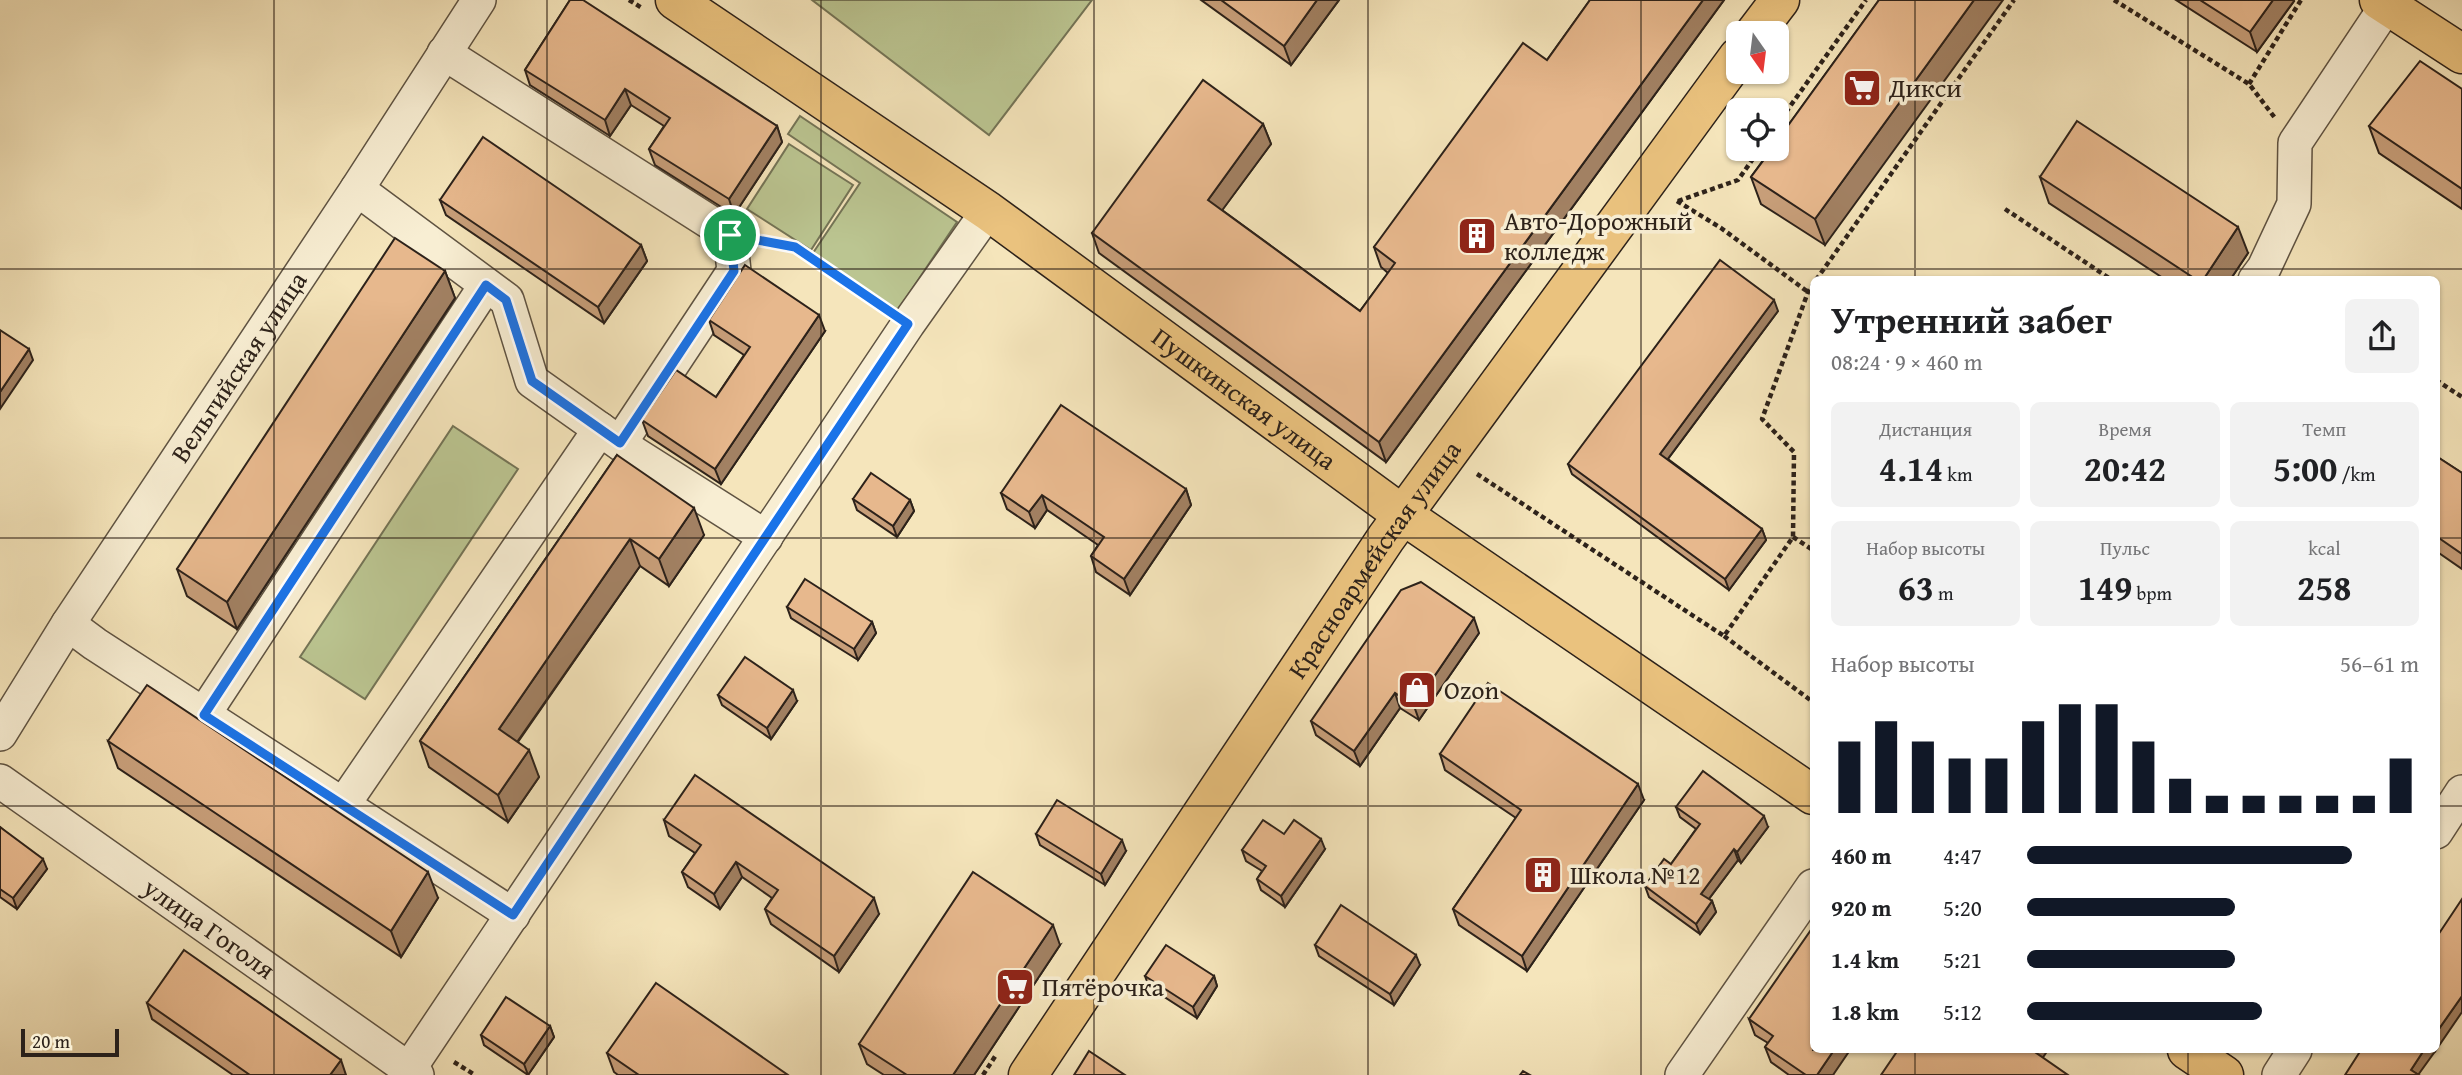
<!DOCTYPE html>
<html lang="ru">
<head>
<meta charset="utf-8">
<style>
	:root { --surface:#fff; --page:#f2f2f2; --text:#202124; --muted:#757577; --accent:#111827 }
	body { margin:0; font-family:"Gentium Book Plus",serif; background:var(--page); color:var(--text); height:100vh; display:flex; flex-direction:column; font-size:26px; white-space:nowrap }
	* { box-sizing:border-box; margin:0 }
	p { font-size:23px; color:var(--muted) }
	.icon { flex:none; width:38px; height:38px; fill:none; stroke:currentColor; stroke-width:2; stroke-linecap:round; stroke-linejoin:round }
	.map { position:relative; flex:1; overflow:hidden }
	.panel { position:absolute; left:1810px; top:276px; width:630px; height:777px; display:flex; flex-direction:column; background:var(--surface); border-radius:10px; box-shadow:0 2px 5px #0004 }
	.panel>* { flex:none }
	.needle { width:46px; rotate:166deg }
	.fabs { position:absolute; left:1726px; top:21px; display:grid; gap:14px }
	.fabs a { display:grid; place-items:center; width:63px; height:63px; border-radius:10px; background:var(--surface); box-shadow:0 2px 5px #0004; font-size:35px }
	.scale { position:absolute; left:21px; bottom:18px; width:98px; box-sizing:border-box; padding-left:7px; border:4px solid #2d221a; border-top:0; font-size:19px; line-height:24px; white-space:nowrap; color:#2d221a; -webkit-text-stroke:5px #f8eed3; paint-order:stroke }
	.pin { position:absolute; display:grid; place-items:center; width:60px; height:60px; color:#fff; margin:-30px; border:4px solid #fff; border-radius:50%; box-shadow:0 2px 7px #0007 }
	.round { display:grid; place-items:center; flex:none; width:74px; height:74px; border-radius:10px; background:var(--page) }
	.overview { display:flex; align-items:center; justify-content:space-between; height:119px; padding:0 21px }
	h1 { font-size:38px; font-weight:600; line-height:52px }
	.stats { display:grid; grid-template-columns:repeat(3,1fr); gap:10px; height:119px; padding:7px 21px }
	.stats div { display:grid; align-content:center; border-radius:10px; background:var(--page); text-align:center }
	.stats b { font-size:35px; font-weight:600 }
	.stats small { font-size:19px; font-weight:400 }
	.stats p { font-size:19px }
	.chart { height:196px; padding:14px 21px }
	.chart p { display:flex; justify-content:space-between }
	.chart svg { width:100%; height:126px; margin-top:7px; stroke:var(--accent); stroke-width:6 }
	ul { padding:0 21px; list-style:none; font-size:23px }
	li { display:grid; grid-template-columns:112px 84px 1fr; align-items:center; height:52px }
	li i { height:18px; border-radius:9px; background:var(--accent) }
	.map>svg:first-child { display:block }
</style>
</head>
<body>
<div class="map">
<svg width="2462" height="1075" viewBox="0 0 2462 1075">
	<rect width="100%" height="100%" fill="#f5e5bb"/>
	<filter id="stains"><feTurbulence type="fractalNoise" baseFrequency=".00286" numOctaves="4"/><feColorMatrix values="0 0 0 0 .2 0 0 0 0 .09 0 0 0 0 .02 0 0 0 .5 -.17"/></filter>
	<radialGradient id="worn" r=".72"><stop offset=".6" stop-color="#630" stop-opacity="0"/><stop offset="1" stop-color="#630" stop-opacity=".3"/></radialGradient>
	<g fill="#bbc591" stroke="#747456" stroke-width="2">
		<path d="M812,0H1092L989,135Z"/>
		<path d="M800,116L957,222L898,310L813,253L860,183L788,134Z"/>
		<path d="M789,144L853,185L811,250L747,209Z"/>
		<path d="M453,426L518,469L365,699L300,657Z"/>
	</g>
	<g fill="none" stroke-linecap="round" stroke-linejoin="round">
		<g stroke="#5f5342" stroke-width="36">
			<g id="minor">
				<path d="M444,53L730,235L734,271L620,443"/>
				<path d="M357,189L507,300L532,381L635,454L766,537"/>
				<path d="M2255,280L2264,268L2294,204L2295,143L2387,5"/>
				<path d="M68,624L95,644L513,915"/>
				<path d="M204,714L486,285"/>
				<path id="s1" d="M0,734L68,624L357,189L479,0"/>
				<path id="s2" d="M0,781L417,1075"/>
				<path d="M343,805L600,429"/>
				<path d="M2436,832L2462,792"/>
				<path d="M405,1075L908,324L988,211"/>
				<path d="M1682,1075L1813,886"/>
				<path d="M2279,1075L2295,1050"/>
			</g>
		</g>
		<g stroke="#2d221a" stroke-width="41">
			<g id="major">
				<path id="s3" d="M675,0L988,211L1403,515L1813,795"/>
				<path d="M2379,0L2462,54"/>
				<path d="M1755,33L1780,0"/>
				<path d="M2187,1050L2224,1075"/>
				<path id="s4" d="M1028,1075L1386,538L1738,57"/>
			</g>
		</g>
		<g stroke="#2d221a" stroke-width="4.5" stroke-dasharray="5 3.5" stroke-linecap="butt">
			<path d="M629,0L642,8"/>
			<path d="M2114,0L2249,84L2275,118"/>
			<path d="M2249,84L2301,0"/>
			<path d="M1776,126L1866,0"/>
			<path d="M1677,201L1721,228L1808,292"/>
			<path d="M1678,201L1738,180L1760,149"/>
			<path d="M2005,209L2112,280"/>
			<path d="M762,241L795,247L882,306"/>
			<path d="M1816,280L2014,0"/>
			<path d="M2436,380L2462,397"/>
			<path d="M1477,474L1724,636L1793,537L1794,452L1762,419L1808,292L1813,285"/>
			<path d="M1793,537L1813,550"/>
			<path d="M1724,636L1813,702"/>
			<path d="M454,1062L475,1075"/>
			<path d="M983,1075L996,1055"/>
		</g>
		<use href="#minor" stroke="#f8eed3" stroke-width="33"/>
		<use href="#major" stroke="#eac27e" stroke-width="38"/>
	</g>
	<g fill="#c79e79" stroke="#2d221a" stroke-width="2">
		<path d="M570,0L777,126L782,142L734,215L655,165L649,149L664,126L631,105L610,136L530,85L525,70Z"/>
		<path d="M1201,0H1339L1291,65Z"/>
		<path d="M1590,0H1724L1386,462L1099,253L1092,233L1263,124L1271,144L1222,210L1360,311L1388,273L1381,267L1374,247L1547,60Z"/>
		<path d="M1879,0L1825,245L1761,204L1751,177Z"/>
		<path d="M2176,0H2293L2294,1L2257,52Z"/>
		<path d="M2462,89V209L2379,153L2369,126Z"/>
		<path d="M2040,177L2248,253L2230,280H2166L2049,203Z"/>
		<path d="M440,200L641,245L647,261L604,323L446,215Z"/>
		<path d="M445,271L455,298L237,629L187,596L177,569Z"/>
		<path d="M1778,311L1668,459L1762,529L1766,540L1729,590L1572,474L1568,464Z"/>
		<path d="M709,320L825,331L721,484L648,436L642,420L716,397L744,355L714,335Z"/>
		<path d="M617,455L704,535L669,586L640,566L518,742L539,777L508,822L429,767L420,741Z"/>
		<path d="M2436,456L2462,473V569L2436,551Z"/>
		<path d="M1186,489L1191,505L1130,595L1096,572L1091,556L1098,545L1047,510L1035,528L1007,509L1001,493Z"/>
		<path d="M853,499L910,500L914,511L897,537L857,510Z"/>
		<path d="M787,607L872,622L876,633L858,660L791,618Z"/>
		<path d="M1479,633L1419,720L1400,708L1360,766L1316,735L1311,721Z"/>
		<path d="M718,695L797,701L771,739L722,705Z"/>
		<path d="M108,741L438,898L401,957L118,768Z"/>
		<path d="M1440,754L1644,800L1527,971L1459,925L1453,909L1516,818L1445,770Z"/>
		<path d="M1676,807L1768,827L1741,863L1738,860L1709,899L1712,901L1716,912L1700,934L1649,897L1645,886L1671,864L1696,829L1680,817Z"/>
		<path d="M664,820L879,914L839,972L771,924L765,909L772,898L742,877L720,909L688,887L682,872L695,853L669,836Z"/>
		<path d="M0,827L47,869L17,909L0,897Z"/>
		<path d="M1036,834L1126,851L1105,885L1040,845Z"/>
		<path d="M1284,834L1325,849L1285,907L1261,890L1257,879L1262,871L1246,861L1242,850Z"/>
		<path d="M1060,945L974,1075H884L867,1064L859,1044Z"/>
		<path d="M1315,945L1420,965L1394,1005L1319,956Z"/>
		<path d="M1145,976H1214L1217,986L1197,1018L1149,987Z"/>
		<path d="M147,1003L346,1075H233L152,1019Z"/>
		<path d="M1749,1019L1833,1075H1789L1771,1062L1765,1047L1768,1043L1755,1035Z"/>
		<path d="M550,1026L554,1037L528,1075L484,1045L481,1035Z"/>
		<path d="M607,1053L788,1075H618L614,1072Z"/>
	</g>
	<g fill="#a28163" stroke="#2d221a" stroke-width="2">
		<path d="M1317,0H1339L1291,65L1284,46Z"/>
		<path d="M1703,0H1724L1386,462L1379,442Z"/>
		<path d="M1974,0H2003L1825,245L1815,219Z"/>
		<path d="M2273,0H2293L2294,1L2257,52L2250,32Z"/>
		<path d="M625,89L631,105L610,136L605,120Z"/>
		<path d="M1263,124L1271,144L1215,220L1208,200Z"/>
		<path d="M777,126L782,142L734,215L729,199Z"/>
		<path d="M2238,227L2248,253L2230,280H2203Z"/>
		<path d="M641,245L647,261L604,323L598,307Z"/>
		<path d="M445,271L455,298L237,629L227,602Z"/>
		<path d="M1774,300L1778,311L1664,464L1660,454Z"/>
		<path d="M819,315L825,331L721,484L715,469Z"/>
		<path d="M29,349L33,360L0,409V392Z"/>
		<path d="M1186,489L1191,505L1130,595L1124,579Z"/>
		<path d="M1042,495L1047,510L1035,528L1029,512Z"/>
		<path d="M910,500L914,511L897,537L893,526Z"/>
		<path d="M694,508L704,535L669,586L659,559Z"/>
		<path d="M1762,529L1766,540L1729,590L1725,579Z"/>
		<path d="M630,539L640,566L508,755L499,729Z"/>
		<path d="M1474,618L1479,633L1419,720L1414,706Z"/>
		<path d="M872,622L876,633L858,660L854,649Z"/>
		<path d="M793,690L797,701L771,739L767,728Z"/>
		<path d="M1395,693L1400,708L1360,766L1354,751Z"/>
		<path d="M529,750L539,777L508,822L498,795Z"/>
		<path d="M1638,784L1644,800L1527,971L1522,956Z"/>
		<path d="M1764,816L1768,827L1741,863L1737,852Z"/>
		<path d="M1321,839L1325,849L1285,907L1281,896Z"/>
		<path d="M1122,840L1126,851L1105,885L1101,874Z"/>
		<path d="M1734,849L1738,860L1705,904L1701,894Z"/>
		<path d="M43,859L47,869L17,909L13,898Z"/>
		<path d="M736,862L742,877L720,909L714,894Z"/>
		<path d="M428,872L438,898L401,957L391,931Z"/>
		<path d="M874,898L879,914L839,972L834,956Z"/>
		<path d="M1712,901L1716,912L1700,934L1696,924Z"/>
		<path d="M1053,925L1060,945L974,1075H953Z"/>
		<path d="M1416,955L1420,965L1394,1005L1390,994Z"/>
		<path d="M1214,976L1217,986L1197,1018L1193,1007Z"/>
		<path d="M2462,996V1012L2436,1050V1033Z"/>
		<path d="M550,1026L554,1037L528,1075L524,1064Z"/>
		<path d="M1834,1050H1850L1833,1075H1817Z"/>
		<path d="M2032,1050H2048L2037,1066Z"/>
		<path d="M2424,1050H2436L2418,1075L2411,1070Z"/>
		<path d="M341,1060L346,1075H330Z"/>
	</g>
	<g fill="#e7b88d" stroke="#2d221a" stroke-width="2">
		<path d="M570,0H583L777,126L729,199L649,149L670,118L625,89L605,120L525,70Z"/>
		<path d="M1221,0H1317L1284,46Z"/>
		<path d="M1590,0H1703L1379,442L1092,233L1203,80L1263,124L1208,200L1360,311L1395,263L1374,247L1523,43L1547,60Z"/>
		<path d="M1879,0H1974L1815,219L1751,177L1772,149H1776V142Z"/>
		<path d="M2200,0H2273L2250,32Z"/>
		<path d="M2420,61L2462,89V189L2369,126Z"/>
		<path d="M2077,121L2238,227L2203,280H2197L2040,177Z"/>
		<path d="M483,137L641,245L598,307L440,200Z"/>
		<path d="M395,238L445,271L227,602L177,569Z"/>
		<path d="M1720,260L1774,300L1660,454L1762,529L1725,579L1568,464Z"/>
		<path d="M745,265L819,315L715,469L642,420L676,370L716,397L750,347L709,320Z"/>
		<path d="M0,330L29,349L0,392Z"/>
		<path d="M1061,405L1186,489L1124,579L1091,556L1104,537L1042,495L1029,512L1001,493Z"/>
		<path d="M617,455L694,508L659,559L630,539L499,729L529,750L498,795L420,741Z"/>
		<path d="M2436,456L2462,473V554L2436,536Z"/>
		<path d="M871,473L910,500L893,526L853,499Z"/>
		<path d="M805,579L872,622L854,649L787,607Z"/>
		<path d="M1421,582L1474,618L1414,706L1395,693L1354,751L1311,721L1401,590Z"/>
		<path d="M745,657L793,690L767,728L718,695Z"/>
		<path d="M1488,683L1638,784L1522,956L1453,909L1521,810L1440,754Z"/>
		<path d="M147,685L428,872L391,931L108,741Z"/>
		<path d="M1703,771L1764,816L1737,852L1734,849L1701,894L1712,901L1696,924L1645,886L1664,859L1671,864L1700,824L1676,807Z"/>
		<path d="M695,775L874,898L834,956L765,909L778,890L736,862L714,894L682,872L701,845L664,820Z"/>
		<path d="M1057,800L1122,840L1101,874L1036,834Z"/>
		<path d="M1263,820L1284,834L1294,820L1321,839L1281,896L1257,879L1266,866L1242,850Z"/>
		<path d="M0,827L43,859L13,898L0,889Z"/>
		<path d="M973,872L1053,925L953,1075H907L859,1044Z"/>
		<path d="M2462,899V996L2436,1033V938Z"/>
		<path d="M1341,905L1416,955L1390,994L1315,945Z"/>
		<path d="M1813,927V1050H1834L1817,1075H1806L1765,1047L1773,1036L1749,1019Z"/>
		<path d="M1166,945L1214,976L1193,1007L1145,976Z"/>
		<path d="M184,950L341,1060L330,1075H250L147,1003Z"/>
		<path d="M656,983L788,1075H639L607,1053Z"/>
		<path d="M506,997L550,1026L524,1064L481,1035Z"/>
		<path d="M1898,1050H2032L2068,1075H1881Z"/>
		<path d="M2361,1050H2424L2411,1070L2419,1075H2345Z"/>
		<path d="M1089,1051L1125,1075H1074Z"/>
		<path d="M1523,1071L1530,1075H1520Z"/>
	</g>
	<g fill="none" stroke-linecap="round" stroke-linejoin="round">
		<g stroke="#fff" stroke-width="14">
			<path id="route" d="M730,235L795,247L908,324L513,915L204,715L486,285L506,300L532,381L620,443L734,271Z"/>
		</g>
		<use href="#route" stroke="#1a73e8" stroke-width="9"/>
	</g>
	<path fill="none" stroke="#2d221a" stroke-width="2" stroke-opacity="0.55" d="M274,0V1075M547,0V1075M821,0V1075M1094,0V1075M1368,0V1075M1641,0V1075M1915,0V280M2188,0V280M0,269H2462M0,538H1813M2436,538H2462M0,806H1813M2436,806H2462M1915,1050V1075M2188,1050V1075"/>
	<defs>
		<g id="supermarket-square" transform="scale(2.0125)"><rect x="-9" y="-9" width="18" height="18" rx="4" fill="#8f2418" stroke="#f8eed3"/><path d="M-6-5.5h2.5l.6 2H6L4.5 2H-2.5L-4.4-4H-6ZM-1.5 3.2a1.3 1.3 0 1 0 .1 0ZM3 3.2a1.3 1.3 0 1 0 .1 0Z" fill="#fff"/></g>
		<g id="building-square" transform="scale(2.0125)"><rect x="-9" y="-9" width="18" height="18" rx="4" fill="#8f2418" stroke="#f8eed3"/><path d="M-4-6H4V6H1V3H-1V6H-4ZM-2.5-4.3h1.7v1.8h-1.7ZM.8-4.3h1.7v1.8H.8ZM-2.5-1h1.7V.8h-1.7ZM.8-1h1.7V.8H.8Z" fill="#fff"/></g>
		<g id="shop-square" transform="scale(2.0125)"><rect x="-9" y="-9" width="18" height="18" rx="4" fill="#8f2418" stroke="#f8eed3"/><path d="M-5-2.5h2.3a2.7 3.5 0 0 1 5.4 0H5L5.5 6h-11ZM-1.5-2.5h3a1.5 2.3 0 0 0-3 0Z" fill="#fff"/></g>
	</defs>
	<g fill-rule="evenodd">
		<use href="#supermarket-square" x="1862" y="88"/>
		<use href="#building-square" x="1477" y="236"/>
		<use href="#shop-square" x="1417" y="690"/>
		<use href="#building-square" x="1543" y="875"/>
		<use href="#supermarket-square" x="1015" y="987"/>
	</g>
	<g text-anchor="middle" stroke-width="7" stroke-linejoin="round" paint-order="stroke">
		<g font-size="26" fill="#2d221a" stroke="#f8eed3" text-anchor="start">
			<text x="1889" y="97">Дикси</text>
			<text x="1504" y="230">Авто-Дорожный<tspan x="1504" dy="30">колледж</tspan></text>
			<text x="1444" y="699">Ozon</text>
			<text x="1570" y="884">Школа №12</text>
			<text x="1042" y="996">Пятёрочка</text>
		</g>
		<g font-size="26" fill="#2d221a" stroke="#f8eed3">
			<text dy="9" stroke="none"><textPath href="#s1" startOffset="438">Вельгийская улица</textPath></text>
			<text dy="9" stroke="none"><textPath href="#s3" startOffset="695">Пушкинская улица</textPath></text>
			<text dy="9" stroke="none"><textPath href="#s4" startOffset="621">Красноармейская улица</textPath></text>
			<text dy="9" stroke="none"><textPath href="#s2" startOffset="256">улица Гоголя</textPath></text>
		</g>
	</g>
	<rect width="100%" height="100%" filter="url(#stains)"/>
	<rect width="100%" height="100%" fill="url(#worn)"/>
</svg>
<div class="fabs">
<a><svg class="needle" viewBox="-14 -14 28 28"><path d="M0-13l5 13h-10z" fill="#e53935"/><path d="M0 13l5-13h-10z" fill="#757577"/></svg></a>
<a><svg class="icon" aria-label="locate" viewBox="0 0 24 24"><circle cx="12" cy="12" r="6"/><path d="M12 2v4M12 18v4M2 12h4M18 12h4"/></svg></a>
</div>
<div class="scale">20 m</div>
<div class="pin" style="left:730px;top:235px;background:#1e9e55"><svg class="icon" aria-label="arrive" viewBox="0 0 24 24"><path d="M6 21V4h12l-3 4 3 4H6"/></svg></div>
<section class="panel">
<div class="overview"><div><h1>Утренний забег</h1><p>08:24 · 9 × 460 m</p></div><a class="round"><svg class="icon" aria-label="share" viewBox="0 0 24 24"><path d="M12 15V3M7 8l5-5 5 5M5 13v7h14v-7"/></svg></a></div>
<div class="stats">
<div><p>Дистанция</p><b>4.14<small> km</small></b></div>
<div><p>Время</p><b>20:42</b></div>
<div><p>Темп</p><b>5:00<small> /km</small></b></div>
</div>
<div class="stats">
<div><p>Набор высоты</p><b>63<small> m</small></b></div>
<div><p>Пульс</p><b>149<small> bpm</small></b></div>
<div><p>kcal</p><b>258</b></div>
</div>
<div class="chart"><p><span>Набор высоты</span>56–61 m</p>
<svg viewBox="0 0 160 44" preserveAspectRatio="none"><path d="M5 44V19M15 44V12M25 44V19M35 44V25M45 44V25M55 44V12M65 44V6M75 44V6M85 44V19M95 44V32M105 44V38M115 44V38M125 44V38M135 44V38M145 44V38M155 44V25"/></svg>
</div>
<ul>
<li><b>460 m</b>4:47<i style="width:83%"></i></li>
<li><b>920 m</b>5:20<i style="width:53%"></i></li>
<li><b>1.4 km</b>5:21<i style="width:53%"></i></li>
<li><b>1.8 km</b>5:12<i style="width:60%"></i></li>
</ul>
</section>
</div>
</body>
</html>
